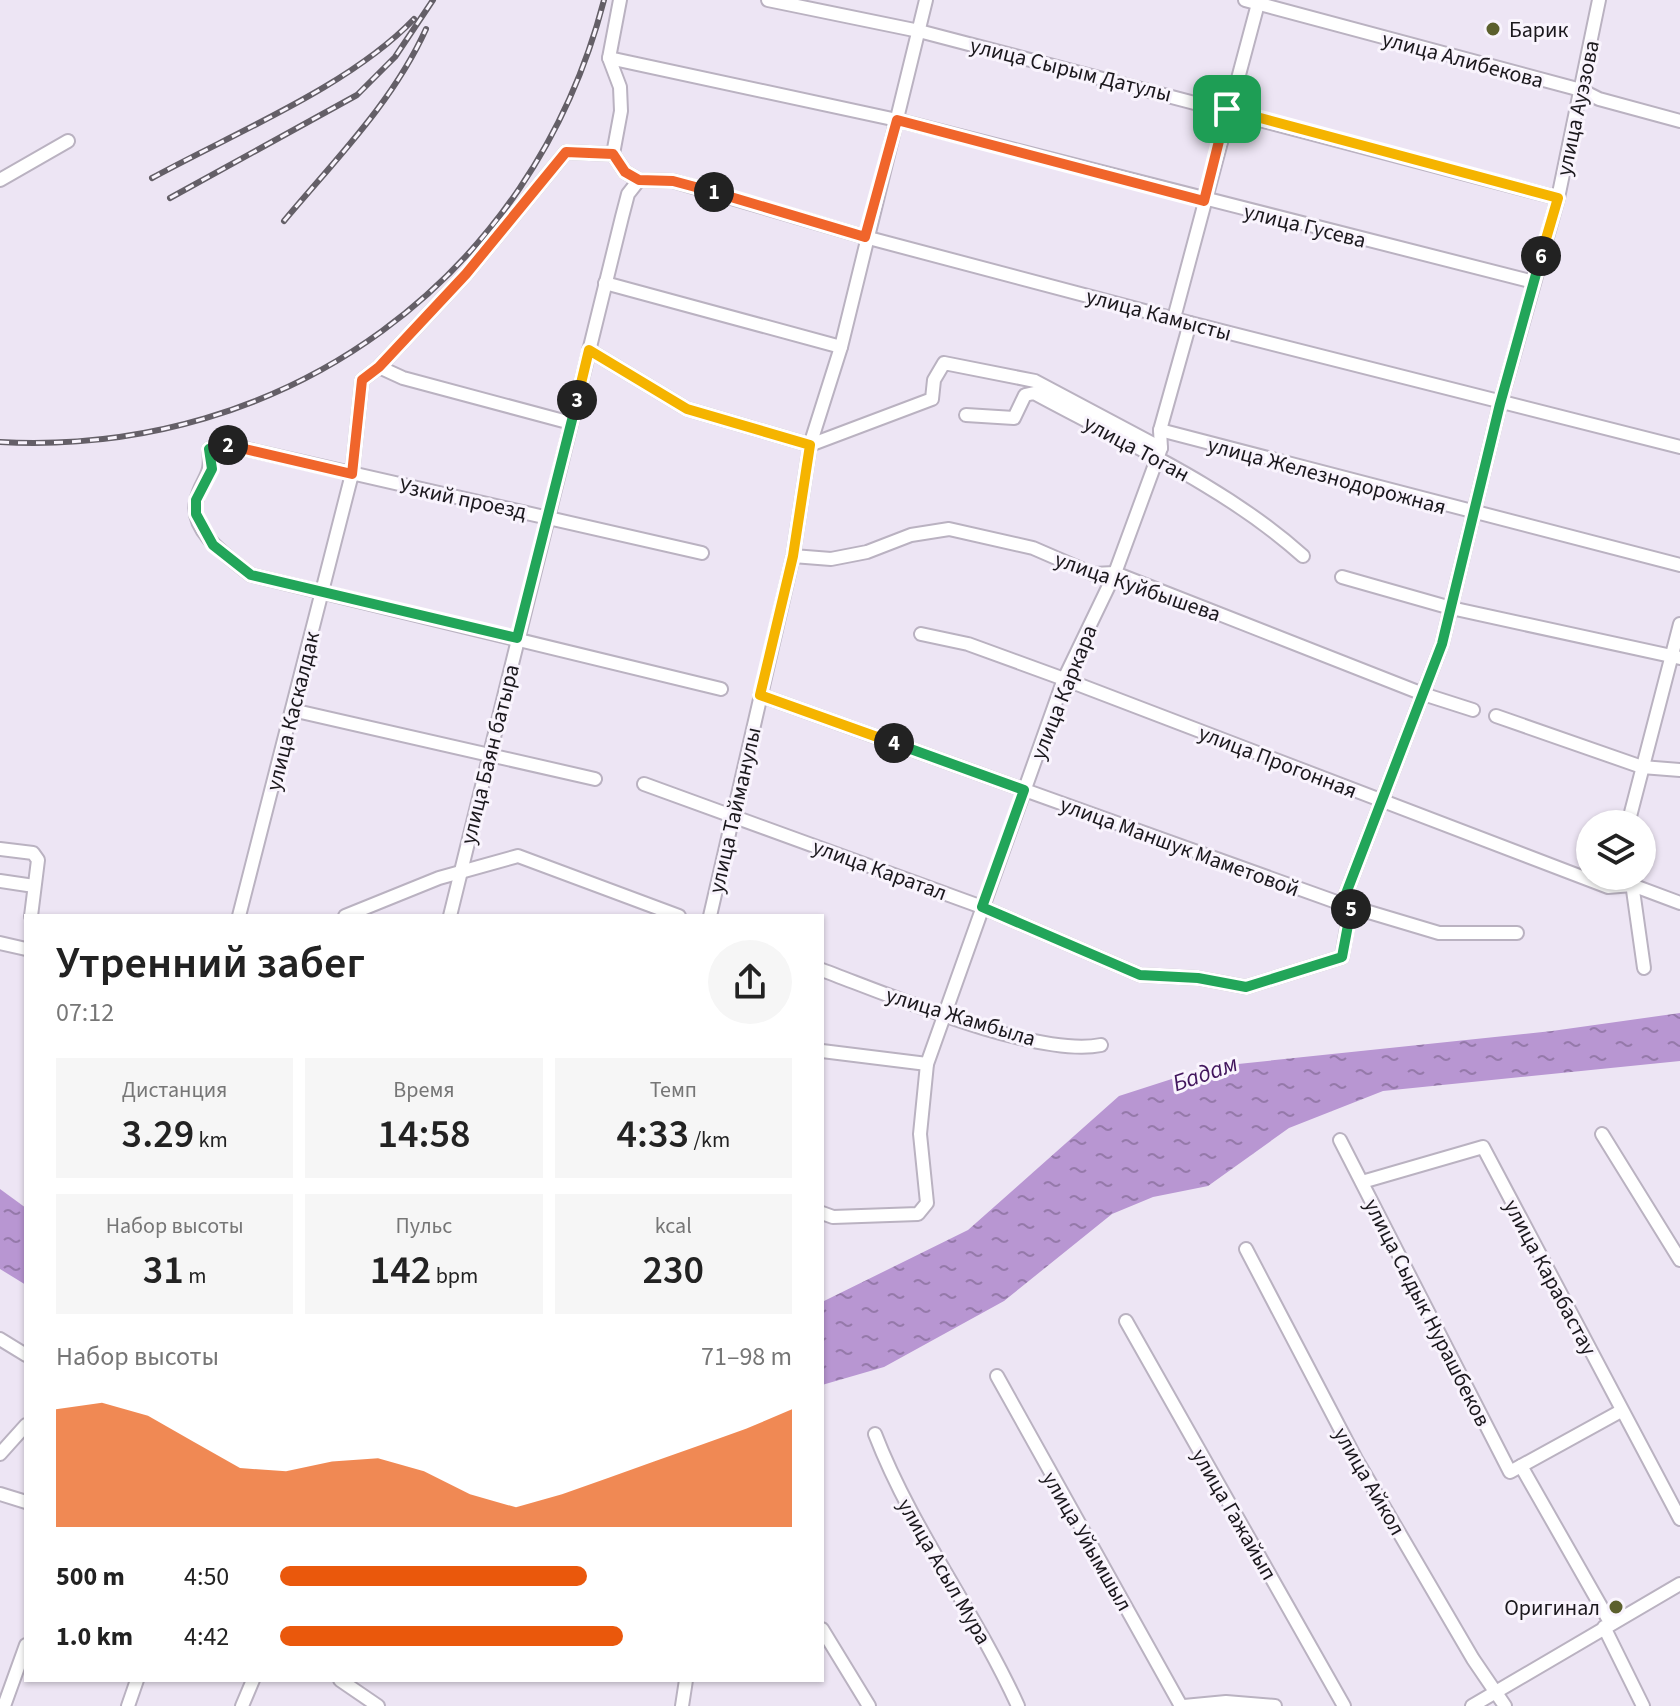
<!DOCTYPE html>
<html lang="ru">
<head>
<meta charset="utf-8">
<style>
	:root { --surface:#fff; --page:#f6f6f6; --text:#222; --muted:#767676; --accent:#ea580c }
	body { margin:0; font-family:"Source Sans 3",sans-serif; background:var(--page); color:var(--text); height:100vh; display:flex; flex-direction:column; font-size:30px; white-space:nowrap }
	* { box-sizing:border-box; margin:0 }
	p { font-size:26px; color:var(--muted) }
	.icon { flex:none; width:44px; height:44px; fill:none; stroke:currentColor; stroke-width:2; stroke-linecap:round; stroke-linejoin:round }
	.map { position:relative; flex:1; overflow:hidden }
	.side { position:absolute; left:24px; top:914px; width:800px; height:768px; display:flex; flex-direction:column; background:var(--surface); border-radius:0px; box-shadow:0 2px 6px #0004 }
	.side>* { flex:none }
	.fabs { position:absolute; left:1576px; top:810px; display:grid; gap:16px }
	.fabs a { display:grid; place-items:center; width:80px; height:80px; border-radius:50%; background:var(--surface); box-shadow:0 2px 6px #0004; font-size:40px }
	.pin { position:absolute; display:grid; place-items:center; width:68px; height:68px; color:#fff; margin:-34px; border-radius:16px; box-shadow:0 4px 12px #0006 }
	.km { position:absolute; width:40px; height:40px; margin:-20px; border-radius:50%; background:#222; color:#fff; font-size:22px; line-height:40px; text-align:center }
	.round { display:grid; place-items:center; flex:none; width:84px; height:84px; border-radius:42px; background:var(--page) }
	.headline { display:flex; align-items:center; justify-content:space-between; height:136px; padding:0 32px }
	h1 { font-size:44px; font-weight:600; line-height:60px }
	.metrics { display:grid; grid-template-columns:repeat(3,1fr); gap:12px; height:136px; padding:8px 32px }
	.metrics div { display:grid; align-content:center; border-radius:0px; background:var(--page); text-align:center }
	.metrics b { font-size:40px; font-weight:600 }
	.metrics small { font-size:22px; font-weight:400 }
	.metrics p { font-size:22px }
	.chart { height:224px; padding:16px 32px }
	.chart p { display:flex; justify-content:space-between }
	.chart svg { width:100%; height:144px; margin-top:8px; fill:var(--accent); opacity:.7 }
	ul { padding:0 32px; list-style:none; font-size:26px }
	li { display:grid; grid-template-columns:128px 96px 1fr; align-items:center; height:60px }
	li i { height:20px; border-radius:10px; background:var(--accent) }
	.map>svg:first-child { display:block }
</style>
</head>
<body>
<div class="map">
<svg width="1680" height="1706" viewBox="0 0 1680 1706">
	<defs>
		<pattern id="water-ripples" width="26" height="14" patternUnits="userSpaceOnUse" patternTransform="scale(2)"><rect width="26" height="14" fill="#b896d2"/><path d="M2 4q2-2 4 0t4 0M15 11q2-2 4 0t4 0" fill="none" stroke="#9579aa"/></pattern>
	</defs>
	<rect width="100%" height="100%" fill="#ede5f4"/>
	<g fill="url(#water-ripples)">
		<path d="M1680,1013V1061L1383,1091L1289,1128L1208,1186L1153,1197L1112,1214L1004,1301L884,1367L822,1385V1302L968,1230L1119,1096L1209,1067L1552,1031Z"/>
		<path d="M0,1189L26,1208V1285L0,1269Z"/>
	</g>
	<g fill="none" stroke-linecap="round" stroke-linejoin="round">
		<g stroke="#bab2c1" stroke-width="16">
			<g id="minor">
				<path d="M620,0L609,58L620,87L621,111L613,154L625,172L639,180"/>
				<path d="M768,0L919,31L1558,198"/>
				<path d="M1245,0L1581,90L1599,99L1680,121"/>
				<path d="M609,58L897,120L1534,282"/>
				<path d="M0,180L68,141"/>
				<path d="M639,180L673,181L865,237L1190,323L1680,447"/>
				<path d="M605,283L841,347"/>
				<path d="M1174,318L1259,0"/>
				<path d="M589,350L687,409L810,445L932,399L934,380L944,363L1035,381L1161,448"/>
				<path d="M379,367L403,378L571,423"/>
				<path d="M966,415L1014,418L1025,395L1034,393C1126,443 1225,486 1303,556"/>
				<path d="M1160,430L1680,565"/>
				<path d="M702,553L224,444L209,449C213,479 201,477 196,502C190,533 230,558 251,575L721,689"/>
				<path d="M793,556L831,559L867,552L911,535L949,529L1033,548L1093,574L1115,573L1423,694L1473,710"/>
				<path d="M1342,577L1451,608L1680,658"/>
				<path d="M921,634L968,644L1064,679L1608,887L1632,885L1680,903"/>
				<path d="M760,695L1342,904L1439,933H1517"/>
				<path d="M292,710L595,779"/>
				<path d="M1496,716L1642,767L1680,770"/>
				<path d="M644,784L982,907L1140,975L1198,978L1246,987L1342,957L1351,906"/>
				<path d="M1628,824L1680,624"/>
				<path d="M0,849L33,853L38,860L31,916"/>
				<path d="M1631,876L1644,968"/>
				<path d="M0,881L34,886"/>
				<path d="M1342,904L1442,644L1500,404L1558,198L1599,0"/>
				<path d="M239,916L352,474L362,380L379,367L466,274L566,152L613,154"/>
				<path d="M345,916L439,878L518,856L679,916"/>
				<path d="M450,916L622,217L628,194L639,180"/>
				<path d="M710,916L793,556L810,445L841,347L926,0"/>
				<path d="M0,943L26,949"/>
				<path d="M822,970C887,994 1037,1058 1101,1045"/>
				<path d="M822,1051L927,1064"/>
				<path d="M1602,1134L1680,1260"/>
				<path d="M1340,1140L1510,1472L1621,1411"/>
				<path d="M1362,1182L1483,1147L1680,1519"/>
				<path d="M822,1213L833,1217L918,1214L927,1203L920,1134L927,1064L1064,679L1115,573L1161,448L1160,430L1190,323"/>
				<path d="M1246,1249L1356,1459L1473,1659L1505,1706"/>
				<path d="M1126,1321L1344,1706"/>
				<path d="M0,1339L26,1355"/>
				<path d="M997,1376L1181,1706"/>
				<path d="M875,1434C912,1530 976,1613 1018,1706"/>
				<path d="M0,1454L26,1425"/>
				<path d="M1521,1466L1611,1624"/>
				<path d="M0,1494L26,1502"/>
				<path d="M1604,1627L1643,1706"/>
				<path d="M822,1629L869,1706"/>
				<path d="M340,1680L378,1706"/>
				<path d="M4,1706L26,1645"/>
				<path d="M128,1706L137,1680"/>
				<path d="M242,1706L253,1680"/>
				<path d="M682,1706L686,1680"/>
				<path d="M1184,1706L1226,1702L1275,1706"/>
				<path d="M1472,1706L1680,1584"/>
			</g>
		</g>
		<use href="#minor" stroke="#fff" stroke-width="12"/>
		<g stroke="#645f67" stroke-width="6">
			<g id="rail">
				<path d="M152,178C234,133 350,86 414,19"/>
				<path d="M170,198L357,95L395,57L433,0"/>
				<path d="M284,221C335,160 393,102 426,29"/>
				<path d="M0,442C286,457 532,278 604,0"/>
			</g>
		</g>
		<use href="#rail" stroke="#f9f4fd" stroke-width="3" stroke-dasharray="9" stroke-linecap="butt"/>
	</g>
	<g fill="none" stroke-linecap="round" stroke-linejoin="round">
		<g stroke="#fff" stroke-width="16">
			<path id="split-1" d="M714,192L865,237L897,120L1204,201L1227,109"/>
		</g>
		<g stroke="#fff" stroke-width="16">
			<path id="split-2" d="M228,445L352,474L362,380L379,367L466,274L566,152L613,154L625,172L639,180L673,181L714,192"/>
		</g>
		<g stroke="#fff" stroke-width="16">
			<path id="split-3" d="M228,445L209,449L212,469L196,500V514L213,545L251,575L517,638L577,400"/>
		</g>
		<g stroke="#fff" stroke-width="16">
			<path id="split-4" d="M577,400L589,350L687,409L810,445L793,556L760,695L894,743"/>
		</g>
		<g stroke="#fff" stroke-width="16">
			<path id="split-5" d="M894,743L1024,790L982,907L1140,975L1198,978L1246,987L1342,957L1351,909"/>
		</g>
		<g stroke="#fff" stroke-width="16">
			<path id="split-6" d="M1351,909L1342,904L1442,644L1500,404L1541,256"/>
		</g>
		<g stroke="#fff" stroke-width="16">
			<path id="split-7" d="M1227,109L1558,198L1541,256"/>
		</g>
		<use href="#split-1" stroke="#f0652b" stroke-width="10"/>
		<use href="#split-2" stroke="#f0652b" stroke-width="10"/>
		<use href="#split-3" stroke="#22a559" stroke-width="10"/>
		<use href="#split-4" stroke="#f5b400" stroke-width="10"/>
		<use href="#split-5" stroke="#22a559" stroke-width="10"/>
		<use href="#split-6" stroke="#22a559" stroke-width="10"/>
		<use href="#split-7" stroke="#f5b400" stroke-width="10"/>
	</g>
	<g fill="#5c602d" stroke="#f9f4fd" stroke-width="3">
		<circle cx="1493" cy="29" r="8"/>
		<circle cx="1616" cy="1607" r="8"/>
	</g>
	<g text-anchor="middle" stroke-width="6" stroke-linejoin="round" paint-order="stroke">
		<g font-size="22" fill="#1b181d" stroke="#f9f4fd" text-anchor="start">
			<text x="1509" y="37">Барик</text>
			<text x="1600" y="1615" text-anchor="end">Оригинал</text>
		</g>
		<g font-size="22" fill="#1b181d" stroke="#f9f4fd">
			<text transform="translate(1463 59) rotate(15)" y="8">улица Алибекова</text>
			<text transform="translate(1071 69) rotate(14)" y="8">улица Сырым Датулы</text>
			<text transform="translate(1577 108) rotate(-78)" y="8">улица Ауэзова</text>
			<text transform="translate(1305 225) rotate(14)" y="8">улица Гусева</text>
			<text transform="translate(1159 314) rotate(15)" y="8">улица Камысты</text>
			<text transform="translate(1137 448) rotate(28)" y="8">улица Тоган</text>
			<text transform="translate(1327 475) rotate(15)" y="8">улица Железнодорожная</text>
			<text transform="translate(463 498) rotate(12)" y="8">Узкий проезд</text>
			<text transform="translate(1138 586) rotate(19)" y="8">улица Куйбышева</text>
			<text transform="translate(1063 692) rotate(-68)" y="8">улица Каркара</text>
			<text transform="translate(292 711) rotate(-76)" y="8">улица Каскалдак</text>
			<text transform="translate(489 754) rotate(-76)" y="8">улица Баян батыра</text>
			<text transform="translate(1278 761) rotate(21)" y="8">улица Прогонная</text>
			<text transform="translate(734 810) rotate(-77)" y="8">улица Тайманулы</text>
			<text transform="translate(1180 846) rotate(20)" y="8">улица Маншук Маметовой</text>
			<text transform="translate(880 869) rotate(20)" y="8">улица Каратал</text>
			<text transform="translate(961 1016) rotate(17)" y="8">улица Жамбыла</text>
			<text transform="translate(1551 1277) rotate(62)" y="8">улица Карабастау</text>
			<text transform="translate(1428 1312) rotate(63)" y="8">улица Сыдык Нурашбеков</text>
			<text transform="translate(1370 1481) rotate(60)" y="8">улица Айкол</text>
			<text transform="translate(1235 1514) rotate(60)" y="8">улица Гажайып</text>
			<text transform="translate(1088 1541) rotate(60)" y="8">улица Уйымшыл</text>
			<text transform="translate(945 1571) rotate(60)" y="8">улица Асыл Мура</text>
		</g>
		<g font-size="24" font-style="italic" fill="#42155d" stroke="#f9f4fd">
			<text transform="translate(1205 1073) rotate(-19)" y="8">Бадам</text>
		</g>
	</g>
</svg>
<div class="fabs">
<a><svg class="icon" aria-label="layers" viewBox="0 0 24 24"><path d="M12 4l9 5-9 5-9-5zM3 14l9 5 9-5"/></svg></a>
</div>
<div class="pin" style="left:1227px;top:109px;background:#1e9e55"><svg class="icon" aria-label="arrive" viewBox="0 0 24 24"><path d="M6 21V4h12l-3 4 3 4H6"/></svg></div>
<b class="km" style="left:714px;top:192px">1</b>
<b class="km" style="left:228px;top:445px">2</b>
<b class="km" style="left:577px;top:400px">3</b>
<b class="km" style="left:894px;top:743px">4</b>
<b class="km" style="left:1351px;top:909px">5</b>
<b class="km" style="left:1541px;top:256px">6</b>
<section class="side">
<div class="headline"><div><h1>Утренний забег</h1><p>07:12</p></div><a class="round"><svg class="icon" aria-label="share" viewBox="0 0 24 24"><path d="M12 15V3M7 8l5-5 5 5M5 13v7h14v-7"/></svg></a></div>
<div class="metrics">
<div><p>Дистанция</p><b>3.29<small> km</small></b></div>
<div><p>Время</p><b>14:58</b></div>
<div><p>Темп</p><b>4:33<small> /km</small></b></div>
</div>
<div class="metrics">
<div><p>Набор высоты</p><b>31<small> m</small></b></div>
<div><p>Пульс</p><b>142<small> bpm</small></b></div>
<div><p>kcal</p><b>230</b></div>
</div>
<div class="chart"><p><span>Набор высоты</span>71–98 m</p>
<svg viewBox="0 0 160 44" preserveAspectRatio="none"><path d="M0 44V8L10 6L20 10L30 18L40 26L50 27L60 24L70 23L80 27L90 34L100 38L110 34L120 29L130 24L140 19L150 14L160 8V44z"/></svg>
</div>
<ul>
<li><b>500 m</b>4:50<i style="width:60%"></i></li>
<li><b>1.0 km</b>4:42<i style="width:67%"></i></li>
</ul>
</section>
</div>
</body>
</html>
